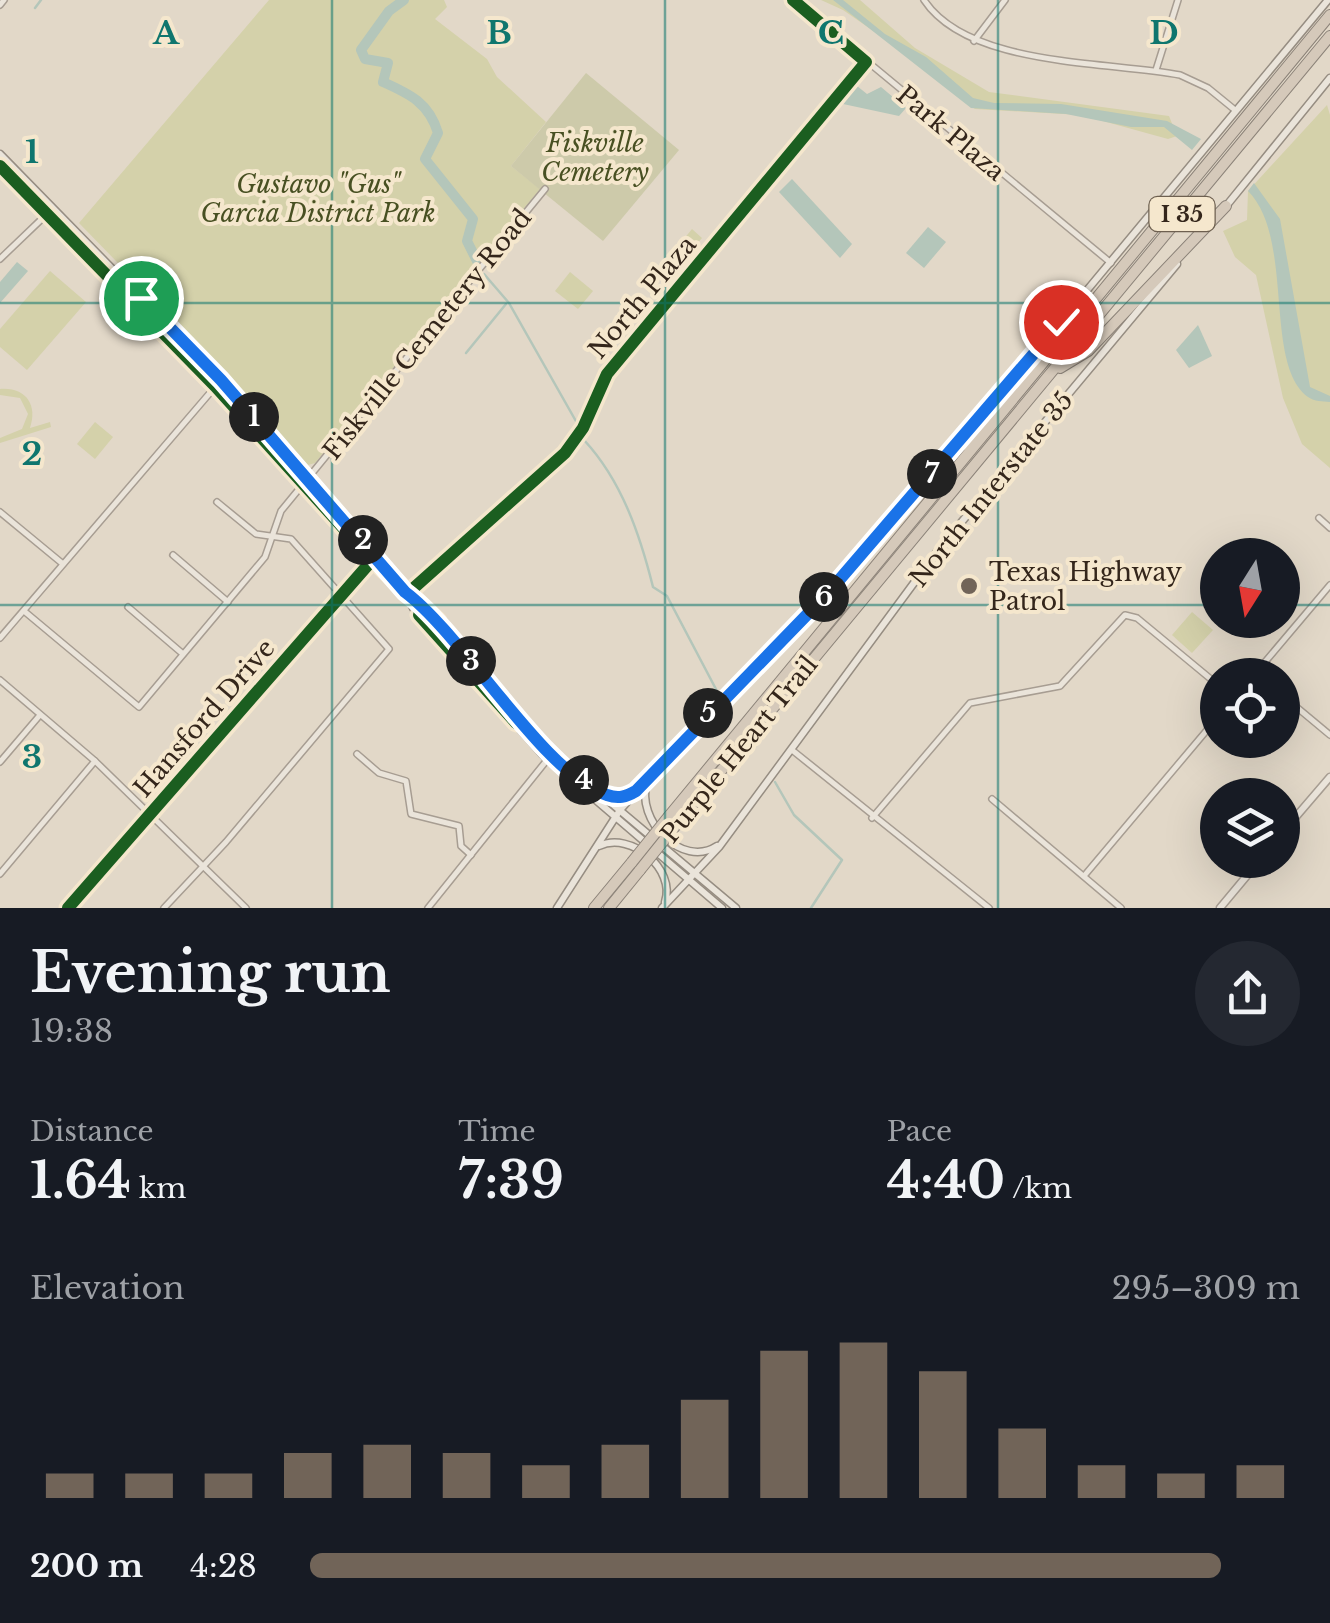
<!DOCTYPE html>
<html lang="en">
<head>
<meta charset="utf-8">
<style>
	:root { --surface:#171b24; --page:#242831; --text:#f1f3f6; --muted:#9ea1a6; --accent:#716458 }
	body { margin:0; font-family:"Libre Baskerville",serif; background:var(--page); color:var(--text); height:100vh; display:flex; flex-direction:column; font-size:38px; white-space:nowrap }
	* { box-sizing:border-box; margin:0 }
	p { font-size:32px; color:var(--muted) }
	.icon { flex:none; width:55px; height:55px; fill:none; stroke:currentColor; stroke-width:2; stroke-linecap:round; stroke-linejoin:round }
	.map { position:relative; height:908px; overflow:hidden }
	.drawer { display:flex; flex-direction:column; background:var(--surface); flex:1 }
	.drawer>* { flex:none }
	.needle { width:65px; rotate:191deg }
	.buttons { position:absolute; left:1200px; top:538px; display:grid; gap:20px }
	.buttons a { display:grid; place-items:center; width:100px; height:100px; border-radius:50%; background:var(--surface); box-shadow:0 10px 40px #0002; font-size:50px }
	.pin { position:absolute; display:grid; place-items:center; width:85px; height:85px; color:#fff; margin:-42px; border:5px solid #fff; border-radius:50%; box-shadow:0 2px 10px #0007 }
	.km { position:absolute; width:50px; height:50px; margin:-25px; border-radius:50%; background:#222; color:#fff; font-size:28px; line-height:50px; text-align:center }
	.round { display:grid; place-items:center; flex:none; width:105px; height:105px; border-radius:52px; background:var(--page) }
	.summary { display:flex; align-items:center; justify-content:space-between; height:170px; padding:0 30px }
	h1 { font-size:55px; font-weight:700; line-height:75px }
	.stats { display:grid; grid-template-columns:repeat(3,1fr); gap:15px; height:170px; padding:10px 30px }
	.stats div { display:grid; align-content:center }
	.stats b { font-size:50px; font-weight:700 }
	.stats small { font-size:28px; font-weight:400 }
	.stats p { font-size:28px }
	.chart { height:280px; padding:20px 30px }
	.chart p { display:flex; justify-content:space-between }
	.chart svg { width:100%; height:180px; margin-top:10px; stroke:var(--accent); stroke-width:6 }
	ul { padding:0 30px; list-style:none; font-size:32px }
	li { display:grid; grid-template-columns:160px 120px 1fr; align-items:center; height:75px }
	li i { height:25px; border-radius:12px; background:var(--accent) }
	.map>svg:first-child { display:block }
</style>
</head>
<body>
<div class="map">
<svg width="1330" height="908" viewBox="0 0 1330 908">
	<rect width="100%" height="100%" fill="#e2d8c8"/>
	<g fill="#d4d1aa">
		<path d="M269,0H444L447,7L435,19L487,59L497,77L546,122L511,166L540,189L315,463L308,465L221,369L79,223Z"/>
		<path d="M821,0H860L915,48L989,92L1169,116L1177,136L1168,139L1081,115L975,109L914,59L843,10Z"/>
		<path d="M1327,105L1330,115V468L1302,444L1283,398L1256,275L1235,257L1223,231L1247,220L1248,191Z"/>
		<path d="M692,229L702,238L684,259L674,251Z"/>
		<path d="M50,271L86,302L27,370L0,347V329Z"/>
		<path d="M570,272L593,291L578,309L555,291Z"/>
		<path d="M0,389C26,387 38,405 30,428L50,422L51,427L0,443V438L22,429L28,414L20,398L0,395Z"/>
		<path d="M95,422L113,437L95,459L77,444Z"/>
		<path d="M1192,612L1213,630L1192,653L1172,635Z"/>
	</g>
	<path fill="#cdcaaa" d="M586,73L679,150L603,241L511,166Z"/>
	<g fill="#b4c6ba">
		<path d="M833,0H843L885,34L926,57L973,98L994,103L1061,104L1167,121L1201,139L1192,150L1164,127H1131L1066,114L971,108Z"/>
		<path d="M857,86L867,94L881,87L906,108L899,116L843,104Z"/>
		<path d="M792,179L852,244L840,258L779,192Z"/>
		<path d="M1254,183L1280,219L1310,387L1330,396V402C1322,401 1315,402 1308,397C1263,364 1295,238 1248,191Z"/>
		<path d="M928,227L946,242L924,268L906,253Z"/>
		<path d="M17,262L28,271L0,303V282Z"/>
		<path d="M1198,325L1212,356L1189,368L1176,350Z"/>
	</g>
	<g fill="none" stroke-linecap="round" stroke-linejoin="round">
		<g stroke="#b4c6ba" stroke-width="2.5">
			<path d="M35,8L41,0"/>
			<path d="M484,274L509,303L577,423"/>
			<path d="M466,353L506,304"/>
			<path d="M584,440C622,481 640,535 653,587L667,596L718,693"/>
			<path d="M775,782L794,815L842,860L811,908"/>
		</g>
		<path stroke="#b4c6ba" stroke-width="10" d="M404,0L389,11L361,50L365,59L388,63L383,82C410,94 429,103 438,133L425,159L473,219L467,241L477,261"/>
		<g stroke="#a79d92" stroke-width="8">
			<g id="minor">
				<path d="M793,0L1111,263"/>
				<path d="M924,0C968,67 1107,61 1180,75L1208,88L1235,110"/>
				<path d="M0,5L4,0"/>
				<path d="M974,41L1005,0"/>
				<path d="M1156,70L1178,0"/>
				<path d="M0,259L47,214"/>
				<path d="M0,512L63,564"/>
				<path d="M1319,518L1330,528"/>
				<path d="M173,555L228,602"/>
				<path d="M407,594L565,453L583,428L607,374L866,62"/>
				<path d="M128,607L183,654"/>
				<path d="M24,611L139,707L265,557L281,511L545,189"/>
				<path d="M0,638L221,380"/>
				<path d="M1254,675L1330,585"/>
				<path d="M0,680L95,761L246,908"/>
				<path d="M1282,695L1330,735"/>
				<path d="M792,750L989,908"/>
				<path d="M357,754L379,773L406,781L411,814L459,826L461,846L471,855"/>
				<path d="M0,762L40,715"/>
				<path d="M992,799L1121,908"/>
				<path d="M872,818L970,703L1060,686L1125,615L1137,618L1218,685"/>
				<path d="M0,874L95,761"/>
				<path d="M1084,876L1218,717"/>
				<path d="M68,908L374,558"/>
				<path d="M164,908L226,842L389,649L291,539L256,534L217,502"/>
				<path d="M428,908L547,760"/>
			</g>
		</g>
		<g stroke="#a79d92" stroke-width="9">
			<g id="tertiary">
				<path d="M1282,833L1330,777"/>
				<path d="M1220,908L1260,860"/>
			</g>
		</g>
		<g stroke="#968d82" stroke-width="9">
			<g id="secondary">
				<path d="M0,154L221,380L370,546L374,557"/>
				<path d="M0,166L215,386L364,551L421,602L548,750L736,908"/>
				<path d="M1227,205L1330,78"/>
				<path d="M1049,336L1328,0"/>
				<path d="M408,595L413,608L542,754L722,908"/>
				<path d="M647,782C635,820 682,869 717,846"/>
				<path d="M604,795L631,794"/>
				<path d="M599,846C631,831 676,869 665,902"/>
				<path d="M557,908L620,810L697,724L828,593L989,407"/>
				<path d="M662,908L719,847L939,549L1177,264"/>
			</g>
		</g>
		<g stroke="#8c8379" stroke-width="12">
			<g id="motorway">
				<path d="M1060,368L1088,351L1226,206"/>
				<path d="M966,445L1050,335"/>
				<path d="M669,816L1330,15"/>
				<path d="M677,824L1330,36"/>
				<path d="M594,908L632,862"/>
				<path d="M609,908L640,870"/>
			</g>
		</g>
		<use href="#minor" stroke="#eae4da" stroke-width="5"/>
		<use href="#tertiary" stroke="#eae4da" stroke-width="6"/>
		<use href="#secondary" stroke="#eae4da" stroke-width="6"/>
		<use href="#motorway" stroke="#d5c9ba" stroke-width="10"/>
		<g stroke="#8c8379" stroke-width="12" stroke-linecap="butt">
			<g id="motorway-bridge">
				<path d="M632,862L669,816"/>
				<path d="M640,870L677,824"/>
			</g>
		</g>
		<use href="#motorway-bridge" stroke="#d5c9ba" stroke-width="10"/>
		<g stroke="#f5e7cd" stroke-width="19">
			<g id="cycleway">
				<path d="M0,166L215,386L364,551L438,621"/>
				<path d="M407,594L565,453L583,428L607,374L866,62L793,0"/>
				<path d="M419,615L516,723"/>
				<path d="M68,908L374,558"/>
			</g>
		</g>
		<use href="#cycleway" stroke="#1b5e20" stroke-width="12"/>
	</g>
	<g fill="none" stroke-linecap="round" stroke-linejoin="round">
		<g stroke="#fff" stroke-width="20">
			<path id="route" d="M141,298L221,380L405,592C464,636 544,775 607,795C618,799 626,797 636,791L828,593L1061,322"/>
		</g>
		<use href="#route" stroke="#1a73e8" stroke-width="12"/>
	</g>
	<path fill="none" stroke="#0f766e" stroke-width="2.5" stroke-opacity="0.55" d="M332,0V908M665,0V908M998,0V908M0,303H1330M0,605H1218M1282,605H1330"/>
	<circle fill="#716458" stroke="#f5e7cd" stroke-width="4" cx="969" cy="586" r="10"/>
	<g text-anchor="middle" stroke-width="8" stroke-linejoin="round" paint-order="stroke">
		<rect fill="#f5e7cd" stroke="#6e6050" stroke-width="2.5" x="1149.5" y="197" width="65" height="34" rx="8"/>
		<g font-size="22" font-weight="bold" fill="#34261b">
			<text x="1182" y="222">I 35</text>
		</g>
		<g font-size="25" fill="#34261b" stroke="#f5e7cd">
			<text transform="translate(951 133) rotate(40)" y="9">Park Plaza</text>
			<text transform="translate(642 297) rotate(-50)" y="9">North Plaza</text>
			<text transform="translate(427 334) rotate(-51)" y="9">Fiskville Cemetery Road</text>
			<text transform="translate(991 489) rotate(-51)" y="9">North Interstate 35</text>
			<text transform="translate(204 718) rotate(-49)" y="9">Hansford Drive</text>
			<text transform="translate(739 749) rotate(-51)" y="9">Purple Heart Trail</text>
		</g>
		<g font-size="25" font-style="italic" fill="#485022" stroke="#f5e7cd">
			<text x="595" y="152">Fiskville<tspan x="595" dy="29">Cemetery</tspan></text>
			<text x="318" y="193">Gustavo "Gus"<tspan x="318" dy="29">Garcia District Park</tspan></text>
		</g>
		<g font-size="25" fill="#34261b" stroke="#f5e7cd" text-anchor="start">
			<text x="989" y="581">Texas Highway<tspan x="989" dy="29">Patrol</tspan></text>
		</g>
	</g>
	<g font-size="32" text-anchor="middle" font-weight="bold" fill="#0f766e" stroke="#f5e7cd" stroke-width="8" stroke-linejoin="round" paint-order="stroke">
		<text x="166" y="44">A</text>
		<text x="499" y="44">B</text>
		<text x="831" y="44">C</text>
		<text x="1164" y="44">D</text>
		<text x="32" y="163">1</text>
		<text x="32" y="465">2</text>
		<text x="32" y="768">3</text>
	</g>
</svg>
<div class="buttons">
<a><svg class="needle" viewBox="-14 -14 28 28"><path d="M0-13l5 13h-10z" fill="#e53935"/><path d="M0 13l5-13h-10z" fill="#9ea1a6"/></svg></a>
<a><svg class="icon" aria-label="locate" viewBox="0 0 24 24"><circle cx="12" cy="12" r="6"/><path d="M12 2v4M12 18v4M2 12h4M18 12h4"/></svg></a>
<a><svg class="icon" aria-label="layers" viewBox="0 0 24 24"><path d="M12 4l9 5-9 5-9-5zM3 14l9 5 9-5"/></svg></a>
</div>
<div class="pin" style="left:141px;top:298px;background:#1e9e55"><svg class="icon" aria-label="arrive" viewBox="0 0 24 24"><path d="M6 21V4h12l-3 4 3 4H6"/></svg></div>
<div class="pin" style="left:1061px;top:322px;background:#d93025"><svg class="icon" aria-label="check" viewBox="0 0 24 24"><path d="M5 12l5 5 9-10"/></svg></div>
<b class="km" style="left:254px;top:417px">1</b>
<b class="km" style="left:363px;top:540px">2</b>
<b class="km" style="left:471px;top:661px">3</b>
<b class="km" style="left:584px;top:780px">4</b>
<b class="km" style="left:708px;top:713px">5</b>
<b class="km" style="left:824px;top:597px">6</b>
<b class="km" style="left:932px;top:474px">7</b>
</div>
<section class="drawer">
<div class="summary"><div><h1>Evening run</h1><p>19:38</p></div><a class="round"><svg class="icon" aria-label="share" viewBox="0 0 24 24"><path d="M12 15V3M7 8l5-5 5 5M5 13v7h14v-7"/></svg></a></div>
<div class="stats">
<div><p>Distance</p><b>1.64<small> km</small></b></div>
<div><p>Time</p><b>7:39</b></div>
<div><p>Pace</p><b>4:40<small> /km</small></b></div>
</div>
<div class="chart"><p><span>Elevation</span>295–309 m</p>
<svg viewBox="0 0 160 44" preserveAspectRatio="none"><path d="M5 44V38M15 44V38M25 44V38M35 44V33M45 44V31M55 44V33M65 44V36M75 44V31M85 44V20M95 44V8M105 44V6M115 44V13M125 44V27M135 44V36M145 44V38M155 44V36"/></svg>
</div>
<ul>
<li><b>200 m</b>4:28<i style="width:92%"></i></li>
</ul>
</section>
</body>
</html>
